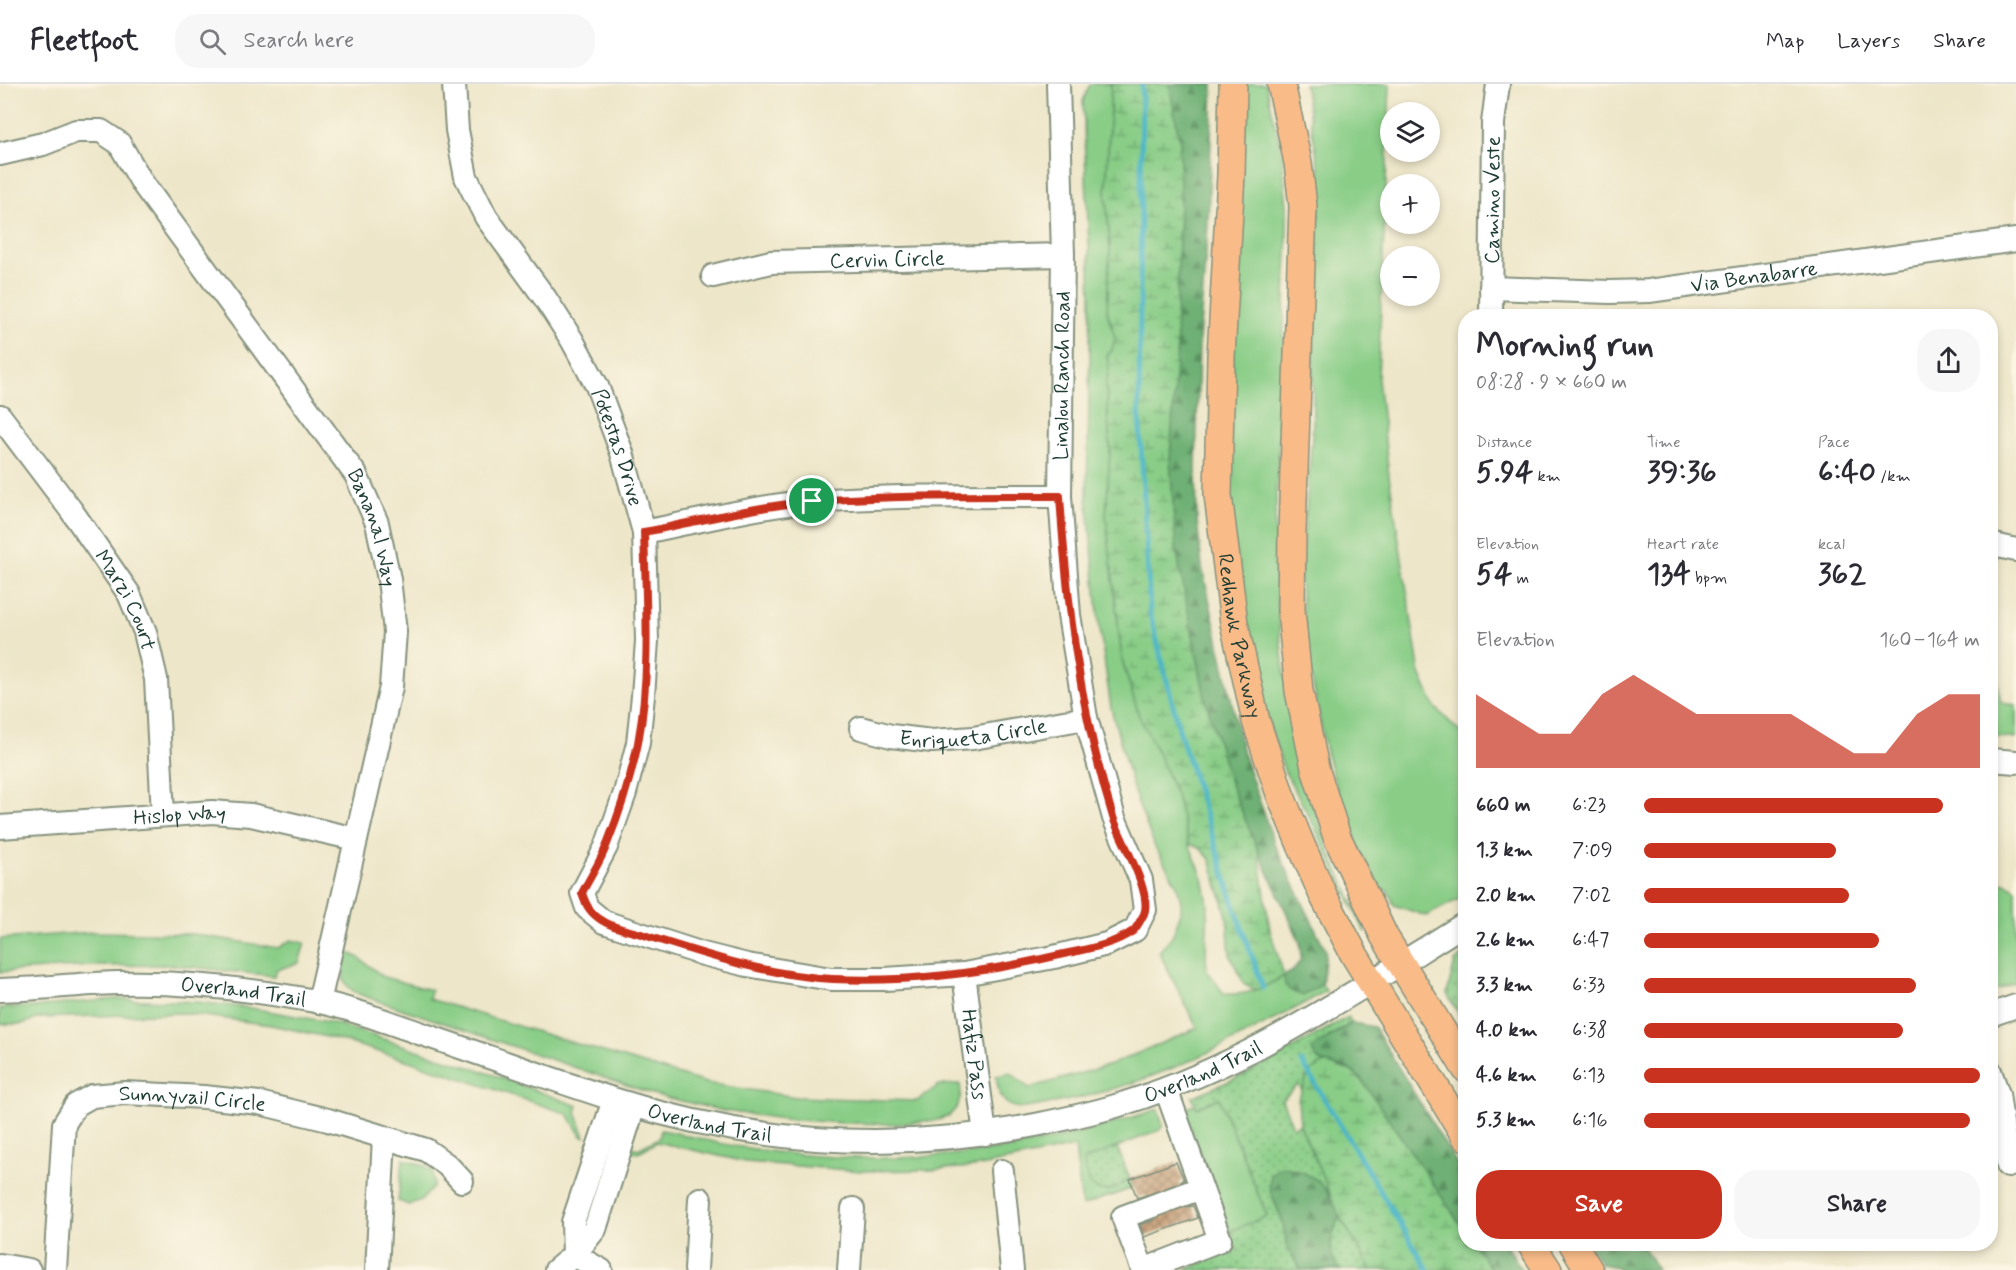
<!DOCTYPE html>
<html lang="en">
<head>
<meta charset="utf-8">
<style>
	:root { --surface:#fff; --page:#f7f7f7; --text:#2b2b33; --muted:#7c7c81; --line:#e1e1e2; --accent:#c8321e }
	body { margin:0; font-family:Mynerve,sans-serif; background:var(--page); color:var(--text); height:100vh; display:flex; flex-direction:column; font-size:22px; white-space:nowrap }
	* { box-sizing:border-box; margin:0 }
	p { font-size:20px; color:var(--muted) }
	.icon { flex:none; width:33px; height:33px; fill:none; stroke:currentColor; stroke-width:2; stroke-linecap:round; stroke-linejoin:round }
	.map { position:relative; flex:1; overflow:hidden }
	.sheet { position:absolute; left:1458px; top:225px; width:540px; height:942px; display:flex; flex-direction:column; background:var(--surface); border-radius:24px; box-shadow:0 3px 9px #0003 }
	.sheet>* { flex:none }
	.buttons { position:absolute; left:1380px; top:18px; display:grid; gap:12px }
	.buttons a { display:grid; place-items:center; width:60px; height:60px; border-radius:50%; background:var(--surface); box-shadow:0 3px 9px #0003; font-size:30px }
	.pin { position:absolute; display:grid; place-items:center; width:51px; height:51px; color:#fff; margin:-26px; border:3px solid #fff; border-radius:50%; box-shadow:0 2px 6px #0007 }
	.round { display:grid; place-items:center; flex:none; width:63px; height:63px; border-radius:24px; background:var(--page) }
	.summary { display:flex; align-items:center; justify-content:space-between; height:102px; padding:0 18px }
	h1 { font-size:33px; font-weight:700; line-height:45px }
	.stats { display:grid; grid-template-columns:repeat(3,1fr); gap:9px; height:102px; padding:6px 18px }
	.stats div { display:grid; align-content:center }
	.stats b { font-size:30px; font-weight:700 }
	.stats small { font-size:16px; font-weight:400 }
	.stats p { font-size:16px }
	.chart { height:168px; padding:12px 18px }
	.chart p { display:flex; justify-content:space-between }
	.chart svg { width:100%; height:108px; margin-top:6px; fill:var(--accent); opacity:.7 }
	.action { display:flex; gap:12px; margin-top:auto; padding:12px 18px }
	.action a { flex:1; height:69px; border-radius:24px; background:var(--accent); color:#fff; font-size:24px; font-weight:700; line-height:69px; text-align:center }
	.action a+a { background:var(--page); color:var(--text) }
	ul { padding:0 18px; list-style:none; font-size:20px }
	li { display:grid; grid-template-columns:96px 72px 1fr; align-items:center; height:45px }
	li i { height:15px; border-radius:8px; background:var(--accent) }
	header { display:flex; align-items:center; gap:36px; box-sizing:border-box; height:84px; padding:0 30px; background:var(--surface); border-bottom:2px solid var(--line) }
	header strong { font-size:28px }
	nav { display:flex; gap:33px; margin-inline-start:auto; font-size:21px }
	.search { width:420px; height:54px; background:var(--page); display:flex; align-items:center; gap:15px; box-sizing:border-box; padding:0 21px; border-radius:24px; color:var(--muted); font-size:22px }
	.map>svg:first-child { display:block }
</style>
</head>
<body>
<header>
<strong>Fleetfoot</strong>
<div class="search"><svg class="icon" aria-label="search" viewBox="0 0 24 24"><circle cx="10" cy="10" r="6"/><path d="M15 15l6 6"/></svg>Search here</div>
<nav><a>Map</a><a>Layers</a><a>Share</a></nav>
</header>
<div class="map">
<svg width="2016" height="1186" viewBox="0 0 2016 1186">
	<defs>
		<pattern id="grass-dots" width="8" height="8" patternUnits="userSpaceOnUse" patternTransform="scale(1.5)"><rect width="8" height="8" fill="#89cd87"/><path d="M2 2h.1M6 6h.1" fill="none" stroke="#6fa86f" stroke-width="1.8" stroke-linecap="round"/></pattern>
		<pattern id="forest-firs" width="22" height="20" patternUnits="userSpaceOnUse" patternTransform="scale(1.5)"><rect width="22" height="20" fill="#6eb074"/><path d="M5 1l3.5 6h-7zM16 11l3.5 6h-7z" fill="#5a9060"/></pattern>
		<pattern id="wetland-marsh" width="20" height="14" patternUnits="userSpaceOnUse" patternTransform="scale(1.5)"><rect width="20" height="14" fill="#89cd87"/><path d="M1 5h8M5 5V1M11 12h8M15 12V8" fill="none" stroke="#6fa86f"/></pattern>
		<pattern id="building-cross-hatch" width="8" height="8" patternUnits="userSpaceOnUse" patternTransform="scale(1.5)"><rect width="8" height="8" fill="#cba681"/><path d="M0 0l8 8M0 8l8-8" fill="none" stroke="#a4886a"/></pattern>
	</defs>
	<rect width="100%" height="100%" fill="#fcf5e5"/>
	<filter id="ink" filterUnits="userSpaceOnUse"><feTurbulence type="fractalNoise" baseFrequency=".0167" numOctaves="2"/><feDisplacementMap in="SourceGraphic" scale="12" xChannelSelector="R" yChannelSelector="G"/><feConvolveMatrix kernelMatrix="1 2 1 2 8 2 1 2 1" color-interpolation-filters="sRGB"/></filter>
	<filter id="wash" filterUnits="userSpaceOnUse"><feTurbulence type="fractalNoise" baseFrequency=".008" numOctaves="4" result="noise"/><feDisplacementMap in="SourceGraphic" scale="24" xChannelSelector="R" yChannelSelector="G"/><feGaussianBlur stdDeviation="1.35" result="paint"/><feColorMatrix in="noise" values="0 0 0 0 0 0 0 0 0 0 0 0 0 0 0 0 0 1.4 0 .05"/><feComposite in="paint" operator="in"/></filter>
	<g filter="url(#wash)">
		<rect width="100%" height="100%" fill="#ede6c9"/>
		<g fill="url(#grass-dots)" stroke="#54855e" stroke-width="1.5">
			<path d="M1465,870L1463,902L1466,907L1465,952L1462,946V935L1447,910L1455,878Z"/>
			<path d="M1348,933L1352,939L1328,953L1318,976L1324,979L1309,989L1302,1006L1298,1001L1282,1016L1293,1043L1300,1040L1339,1131L1371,1186H1184L1236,1165L1230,1147L1267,1132L1219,1014L1196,1024L1192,1013L1246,990Z"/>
			<path d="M1117,1063L1130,1095C1124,1097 1123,1100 1117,1103C1095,1114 1084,1098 1084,1076Z"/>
		</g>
		<g fill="url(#forest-firs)" stroke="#467654" stroke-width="1.5">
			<path d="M1169,0H1213L1208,140L1199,256L1196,384L1197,436L1202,483L1243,669L1274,759L1326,867L1322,900L1303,912C1292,908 1283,906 1284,892L1294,886L1301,875L1300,858L1259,769L1230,699L1205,614L1176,465L1170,374L1177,262L1176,237L1180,124V60Z"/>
			<path d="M1352,939L1374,943L1465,1093V1147L1363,998C1360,995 1356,990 1352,987C1338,979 1319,984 1312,967L1315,962Z"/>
			<path d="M1282,1082C1318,1092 1324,1097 1339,1131C1333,1151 1323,1169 1341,1186H1301L1288,1165L1282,1136L1270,1106V1091Z"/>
			<path d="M1474,1160H1506L1522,1186H1491Z"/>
			<path d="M1589,1160H1642L1658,1186H1619L1617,1183L1601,1180Z"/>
		</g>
		<g fill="url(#wetland-marsh)" stroke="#54855e" stroke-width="1.5">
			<path d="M1111,0H1169L1180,59V124L1176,237L1177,262L1170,374L1176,465L1205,614L1230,699L1259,769L1270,846L1284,892L1263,904L1256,906L1244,900L1230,871L1227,832L1210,775L1200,764L1189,760L1176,711L1158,669L1139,632L1122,576L1106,433L1110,365L1106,302L1109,282L1107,272L1112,266V242L1107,228L1110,164L1106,110Z"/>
			<path d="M1324,979L1351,987L1363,998L1465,1147L1466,1160H1474L1491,1186H1371L1339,1131L1300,1040L1298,1016L1309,989Z"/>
		</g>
		<g fill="#89cd87" stroke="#54855e" stroke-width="1.5">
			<path d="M1090,0H1111L1106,110L1110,164L1107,228L1115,254L1112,266L1107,272L1109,282L1106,302L1110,365L1106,433L1122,576L1139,632L1158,669L1176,711L1189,760L1203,794L1208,820L1206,872L1207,886L1224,910C1248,912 1263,904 1284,892C1283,905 1292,908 1303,912L1322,900L1326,907C1239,956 1152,1002 1053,1019C1040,1021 1020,1028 1008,1020C999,1014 998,1002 996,992L1011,989L1029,1004L1110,981L1197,944L1159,868L1173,851L1181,828V818L1177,801L1154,761L1134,708L1111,624L1099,539L1087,412L1091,214L1083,17Z"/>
			<path d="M1244,0H1266L1282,71L1287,123V169L1275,439L1277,519L1284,588L1313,721L1331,771L1367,848L1364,847L1310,734L1284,686L1263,620L1243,533L1228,399Z"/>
			<path d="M1304,0H1390L1378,295L1389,392L1420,590L1435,623L1461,649L1466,651L1465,812L1426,832L1394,821L1388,806L1381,807L1359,763L1340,715L1326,668L1307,569L1300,498L1313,342V290L1320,90Z"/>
			<path d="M1991,572L2001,619L2016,621V655L1991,652Z"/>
			<path d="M1991,797L2006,799L2016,805V899L1991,908Z"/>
			<path d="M93,848L193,850L278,864L291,856L305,859L299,879L276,886L274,892L173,881L91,882L0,888V855Z"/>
			<path d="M347,869L356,872L384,893L431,906L429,915L706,999L796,1013L917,1017L939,1001L960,1000L961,1010L958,1022L949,1032L938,1036L896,1040L842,1039L784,1035L724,1027L656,1011L361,911C338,901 342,890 347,869Z"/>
			<path d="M115,915L198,918L251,924L334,939L494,991L578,1022L576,1028L585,1053L581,1052L568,1030L403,975L336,955L271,941L182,929L40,934L22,940H0V924L32,923Z"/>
			<path d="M1219,1014L1267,1132L1230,1147L1184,1026L1195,1020L1197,1024Z"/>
			<path d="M1158,1025L1163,1041L1160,1046L1084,1076C1084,1098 1095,1114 1117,1103C1123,1100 1124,1097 1130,1095L1133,1104L1082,1122L1075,1063L975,1083L930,1086L861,1087L746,1078L657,1058L637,1069L631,1067L632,1063L638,1065L659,1054L661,1046C688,1051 714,1059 741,1063C851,1081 967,1077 1075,1050C1103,1043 1131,1034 1158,1025Z"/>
			<path d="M403,1075L426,1082L433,1088L434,1102L423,1115L409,1121L398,1117Z"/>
		</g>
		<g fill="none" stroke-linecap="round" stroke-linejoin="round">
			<g stroke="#4ab6c7" stroke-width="5">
				<path d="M1142,0L1139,325L1150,529L1180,649L1234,821L1263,904"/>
				<path d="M1302,978L1428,1186"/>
			</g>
		</g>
		<g id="blocks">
			<path fill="url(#building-cross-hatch)" d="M1176,1078L1184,1096L1179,1099L1188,1123L1193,1122L1198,1134L1144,1153L1140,1141L1155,1136L1146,1111L1137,1114L1130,1095Z"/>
		</g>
	</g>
	<g filter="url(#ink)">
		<use href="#blocks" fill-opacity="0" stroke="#86927e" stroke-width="1.5"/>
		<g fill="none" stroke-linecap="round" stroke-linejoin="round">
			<g stroke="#86927e" stroke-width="26">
				<g id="minor">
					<path id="s1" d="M454,0L457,46L466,93L486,133L545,214L572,256L597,302L622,369L644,448L647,557L643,612L638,659L625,709L606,763L582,809L587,824L604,838L703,870L747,881L831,895H885L964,890L1054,873L1107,860L1135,846L1145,826L1141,796L1114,734L1086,634L1069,531L1060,412L1063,171L1058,0"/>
					<path id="s2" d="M0,70L43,60L76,47H101L119,59L143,100L170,137L356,391L377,439L389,495L395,548L391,603L319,918"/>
					<path id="s3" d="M713,192L771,178L1063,171"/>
					<path id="s4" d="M1491,204L1610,208L1649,207L2016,156"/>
					<path id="s5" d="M1491,232L1493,39L1498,0"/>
					<path id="s6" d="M0,332L71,426L129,510L145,548L156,595L163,731"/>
					<path d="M644,448C700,437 757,422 814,417C896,411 978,412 1060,412"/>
					<path d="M1990,460L2016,466"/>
					<path id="s7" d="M861,644L891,652L932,657L973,654L1086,634"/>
					<path d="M1990,676L2016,678"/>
					<path id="s8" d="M0,743L212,728L251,731L356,755"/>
					<path id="s9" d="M964,890L985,1050"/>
					<path id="s10" d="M0,906C39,905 77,900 116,899C182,897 250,905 315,917C350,924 385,937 419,949C484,971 550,995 616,1016C754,1060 893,1069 1035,1041C1065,1035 1096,1029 1125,1019C1251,979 1354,908 1466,839"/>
					<path d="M1990,931L2016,922"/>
					<path d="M1990,987L1998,1010L2008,1082"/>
					<path d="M1166,1005L1220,1156L1143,1186L1123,1133L1201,1104"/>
					<path d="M1002,1087L1012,1186"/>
					<path d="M574,1171L573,1138L614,1016"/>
					<path d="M574,1171L601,1186"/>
					<path d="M0,1181L29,1186"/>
					<path id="s11" d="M55,1186L64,1040L76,1021L92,1012L125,1009L204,1013L259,1019L328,1036L426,1066L447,1081L462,1097"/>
					<path d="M377,1186L384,1053"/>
					<path d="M556,1186L574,1171L595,1145L634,1022"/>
					<path d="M696,1186L700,1115"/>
					<path d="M849,1186L853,1125"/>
				</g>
			</g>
			<g stroke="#86927e" stroke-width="30">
				<g id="major">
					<path id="s12" d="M1233,0L1231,91L1221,272L1218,411L1234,539L1256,637L1280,710L1301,761L1323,811L1355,872L1466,1053"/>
					<path d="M1281,0L1298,79L1303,122L1292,447L1291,526L1299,607L1315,684L1337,753L1384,852L1466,985"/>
					<path d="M1531,1160L1548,1186"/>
					<path d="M1573,1160L1589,1186"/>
				</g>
			</g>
			<use href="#minor" stroke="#fff" stroke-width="22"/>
			<use href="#major" stroke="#f9bc89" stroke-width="27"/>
		</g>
	</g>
	<g fill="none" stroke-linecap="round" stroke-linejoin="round" filter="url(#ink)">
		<g stroke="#fff" stroke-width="12">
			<path id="route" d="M1060,412C1067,522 1080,627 1113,733C1120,755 1153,809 1144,830C1141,835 1137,844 1133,847C1113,861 1087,865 1064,870C989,888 911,899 833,895C771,892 706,871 647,852C633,847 615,845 603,837C591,830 586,822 582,809C590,793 601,777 607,760C620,728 631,693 638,659C651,590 646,518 644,448C700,437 757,422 814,417C896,411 978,412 1060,412Z"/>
		</g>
		<use href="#route" stroke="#c8321e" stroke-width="8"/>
	</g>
	<g text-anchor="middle" stroke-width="4.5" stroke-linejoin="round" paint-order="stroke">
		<g font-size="21" fill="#1f3d34" stroke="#fcf5e5">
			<text dy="7" stroke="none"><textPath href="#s5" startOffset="116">Camino Veste</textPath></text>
			<text dy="7" stroke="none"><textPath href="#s3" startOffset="176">Cervin Circle</textPath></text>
			<text dy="7" stroke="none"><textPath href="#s4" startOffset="264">Via Benabarre</textPath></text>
			<text dy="7" stroke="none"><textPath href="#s1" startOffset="2018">Linalou Ranch Road</textPath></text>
			<text dy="7" stroke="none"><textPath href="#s1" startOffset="406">Potestas Drive</textPath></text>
			<text dy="7" stroke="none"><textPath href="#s2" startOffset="590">Bananal Way</textPath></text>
			<text dy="7" stroke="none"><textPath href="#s6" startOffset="224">Marzi Court</textPath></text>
			<text dy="7" stroke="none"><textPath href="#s12" startOffset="554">Redhawk Parkway</textPath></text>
			<text dy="7" stroke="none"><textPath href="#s7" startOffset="114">Enriqueta Circle</textPath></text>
			<text dy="7" stroke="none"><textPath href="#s8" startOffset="180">Hislop Way</textPath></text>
			<text dy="7" stroke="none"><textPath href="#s10" startOffset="244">Overland Trail</textPath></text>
			<text dy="7" stroke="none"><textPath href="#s9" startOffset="81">Hafiz Pass</textPath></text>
			<text dy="7" stroke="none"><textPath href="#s10" startOffset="1234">Overland Trail</textPath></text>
			<text dy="7" stroke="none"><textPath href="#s11" startOffset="288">Sunnyvail Circle</textPath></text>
			<text dy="7" stroke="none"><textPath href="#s10" startOffset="730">Overland Trail</textPath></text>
		</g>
	</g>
</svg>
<div class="buttons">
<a><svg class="icon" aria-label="layers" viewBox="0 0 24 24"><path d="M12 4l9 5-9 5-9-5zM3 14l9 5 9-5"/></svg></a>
<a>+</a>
<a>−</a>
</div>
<div class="pin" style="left:812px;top:417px;background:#1e9e55"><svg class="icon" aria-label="arrive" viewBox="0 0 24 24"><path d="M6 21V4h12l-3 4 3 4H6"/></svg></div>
<section class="sheet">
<div class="summary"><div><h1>Morning run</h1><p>08:28 · 9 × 660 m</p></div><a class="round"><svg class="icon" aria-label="share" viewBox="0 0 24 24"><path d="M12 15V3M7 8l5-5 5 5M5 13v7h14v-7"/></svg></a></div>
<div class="stats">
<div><p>Distance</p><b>5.94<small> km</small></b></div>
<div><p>Time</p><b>39:36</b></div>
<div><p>Pace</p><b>6:40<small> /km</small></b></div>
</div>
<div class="stats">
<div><p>Elevation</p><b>54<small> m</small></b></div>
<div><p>Heart rate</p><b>134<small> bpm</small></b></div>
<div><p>kcal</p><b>362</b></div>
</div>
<div class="chart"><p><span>Elevation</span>160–164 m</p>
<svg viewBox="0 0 160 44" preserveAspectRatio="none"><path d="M0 44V14L10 22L20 30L30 30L40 14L50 6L60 14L70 22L80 22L90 22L100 22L110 30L120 38L130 38L140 22L150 14L160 14V44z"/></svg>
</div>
<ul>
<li><b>660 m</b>6:23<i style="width:89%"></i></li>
<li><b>1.3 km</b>7:09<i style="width:57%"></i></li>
<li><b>2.0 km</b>7:02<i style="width:61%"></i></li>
<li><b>2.6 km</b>6:47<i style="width:70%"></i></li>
<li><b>3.3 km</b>6:33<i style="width:81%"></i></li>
<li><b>4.0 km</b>6:38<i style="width:77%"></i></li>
<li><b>4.6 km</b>6:13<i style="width:100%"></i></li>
<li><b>5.3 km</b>6:16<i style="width:97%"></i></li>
</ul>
<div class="action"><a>Save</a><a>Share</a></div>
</section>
</div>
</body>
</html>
